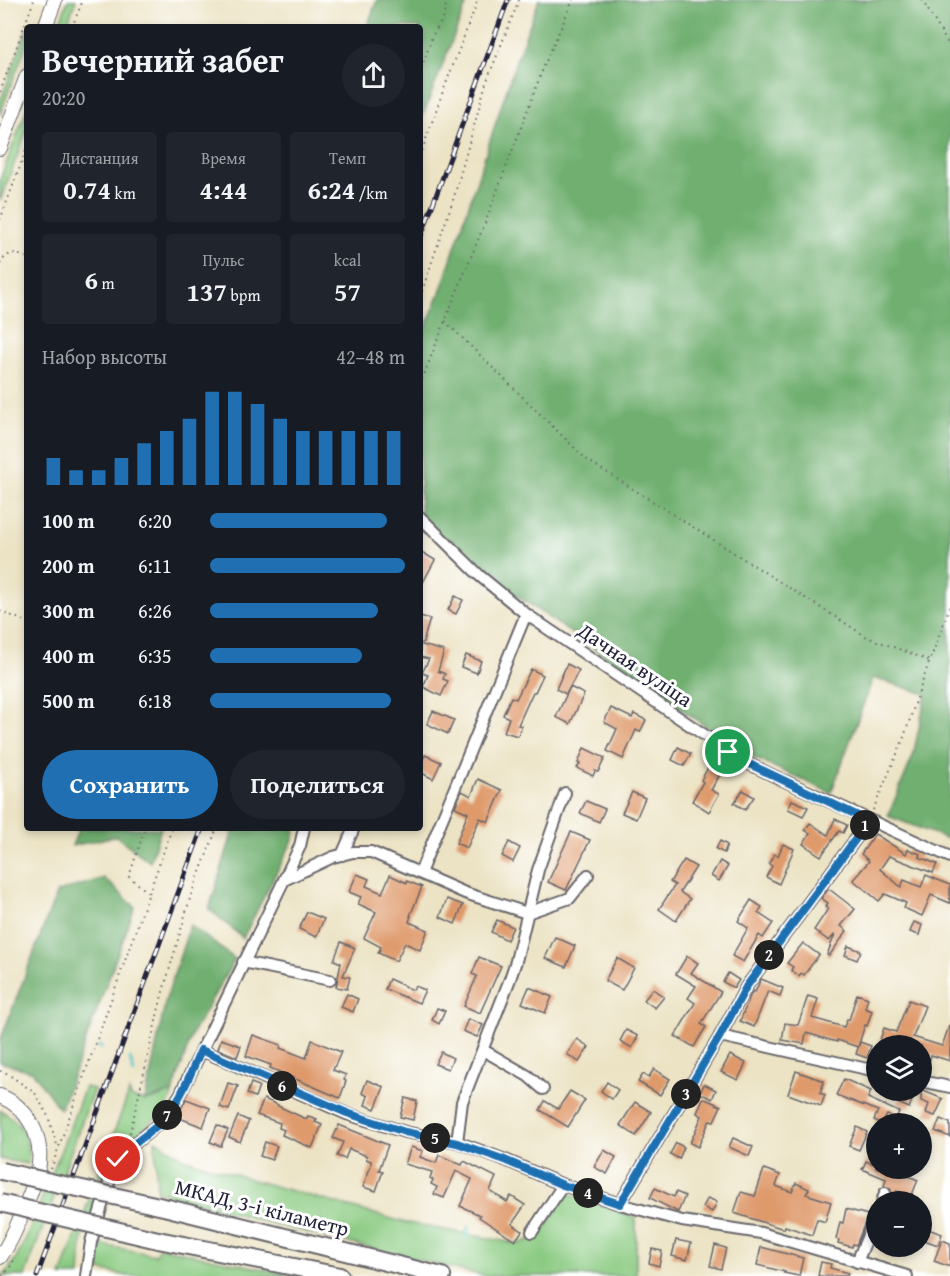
<!DOCTYPE html>
<html lang="ru">
<head>
<meta charset="utf-8">
<style>
	:root { --surface:#171b24; --page:#20242c; --text:#f1f3f6; --muted:#9ea1a6; --accent:#1f6fb2 }
	body { margin:0; font-family:"Gentium Book Plus",serif; background:var(--page); color:var(--text); height:100vh; display:flex; flex-direction:column; font-size:22px; white-space:nowrap }
	* { box-sizing:border-box; margin:0 }
	p { font-size:20px; color:var(--muted) }
	.icon { flex:none; width:33px; height:33px; fill:none; stroke:currentColor; stroke-width:2; stroke-linecap:round; stroke-linejoin:round }
	.map { position:relative; flex:1; overflow:hidden }
	.side { position:absolute; left:24px; top:24px; width:399px; height:807px; display:flex; flex-direction:column; background:var(--surface); border-radius:6px; box-shadow:0 3px 9px #0003 }
	.side>* { flex:none }
	.fabs { position:absolute; left:866px; top:1035px; display:grid; gap:12px }
	.fabs a { display:grid; place-items:center; width:66px; height:66px; border-radius:50%; background:var(--surface); box-shadow:0 3px 9px #0003; font-size:30px }
	.pin { position:absolute; display:grid; place-items:center; width:51px; height:51px; color:#fff; margin:-26px; border:3px solid #fff; border-radius:50%; box-shadow:0 2px 6px #0007 }
	.km { position:absolute; width:30px; height:30px; margin:-15px; border-radius:50%; background:#222; color:#fff; font-size:16px; line-height:30px; text-align:center }
	.round { display:grid; place-items:center; flex:none; width:63px; height:63px; border-radius:32px; background:var(--page) }
	.headline { display:flex; align-items:center; justify-content:space-between; height:102px; padding:0 18px }
	h1 { font-size:33px; font-weight:600; line-height:45px }
	.metrics { display:grid; grid-template-columns:repeat(3,1fr); gap:9px; height:102px; padding:6px 18px }
	.metrics div { display:grid; align-content:center; border-radius:6px; background:var(--page); text-align:center }
	.metrics b { font-size:26px; font-weight:600 }
	.metrics small { font-size:16px; font-weight:400 }
	.metrics p { font-size:16px }
	.chart { height:168px; padding:12px 18px }
	.chart p { display:flex; justify-content:space-between }
	.chart svg { width:100%; height:108px; margin-top:6px; stroke:var(--accent); stroke-width:6 }
	.cta { display:flex; gap:12px; margin-top:auto; padding:12px 18px }
	.cta a { flex:1; height:69px; border-radius:36px; background:var(--accent); color:#fff; font-size:24px; font-weight:600; line-height:69px; text-align:center }
	.cta a+a { background:var(--page); color:var(--text) }
	ul { padding:0 18px; list-style:none; font-size:20px }
	li { display:grid; grid-template-columns:96px 72px 1fr; align-items:center; height:45px }
	li i { height:15px; border-radius:8px; background:var(--accent) }
	.map>svg:first-child { display:block }
</style>
</head>
<body>
<div class="map">
<svg width="950" height="1276" viewBox="0 0 950 1276">
	<rect width="100%" height="100%" fill="#fff"/>
	<filter id="ink" filterUnits="userSpaceOnUse"><feTurbulence type="fractalNoise" baseFrequency=".0167" numOctaves="2"/><feDisplacementMap in="SourceGraphic" scale="12" xChannelSelector="R" yChannelSelector="G"/><feConvolveMatrix kernelMatrix="1 2 1 2 8 2 1 2 1" color-interpolation-filters="sRGB"/></filter>
	<filter id="wash" filterUnits="userSpaceOnUse"><feTurbulence type="fractalNoise" baseFrequency=".008" numOctaves="4" result="noise"/><feDisplacementMap in="SourceGraphic" scale="24" xChannelSelector="R" yChannelSelector="G"/><feGaussianBlur stdDeviation="1.35" result="paint"/><feColorMatrix in="noise" values="0 0 0 0 0 0 0 0 0 0 0 0 0 0 0 0 0 1.4 0 .05"/><feComposite in="paint" operator="in"/></filter>
	<g filter="url(#wash)">
		<rect width="100%" height="100%" fill="#ece3c4"/>
		<g fill="#8bcb82" stroke="#56765e" stroke-width="1.5">
			<path d="M68,0H76L66,27H58Z"/>
			<path d="M27,29V42L0,115V102Z"/>
			<path d="M27,108V130L0,201V180Z"/>
			<path d="M85,1087L94,1089L25,1276H3C21,1256 29,1230 39,1206C55,1166 70,1127 85,1087Z"/>
			<path d="M174,1090L168,1105L157,1117L123,1146L112,1158L104,1173L82,1240L80,1276H61L129,1092L132,1098C151,1103 157,1098 174,1090Z"/>
			<path d="M0,1110C22,1122 30,1138 28,1164L0,1159Z"/>
			<path d="M155,1140L186,1159L253,1180L403,1222L519,1244L541,1235L566,1193L636,1217V1276H484L280,1226L157,1191Z"/>
			<path d="M97,1244L155,1255L159,1247L296,1276H127L100,1270Z"/>
		</g>
		<g fill="#70af70" stroke="#496856" stroke-width="1.5">
			<path d="M377,0H468L420,123V27H367Z"/>
			<path d="M539,0H950V840L888,816L913,756L926,694L873,678L831,793L748,755L420,529V341L441,290L517,58Z"/>
			<path d="M79,828H161L150,862L116,836L72,846Z"/>
			<path d="M234,828H295L294,838L243,938L209,909Z"/>
			<path d="M104,878L135,907L60,1110L33,1072L0,1062V1041L57,892Z"/>
			<path d="M190,925L235,959L192,1034L173,1092L145,1101L166,999Z"/>
		</g>
		<g fill="none" stroke-linecap="round" stroke-linejoin="round">
			<g stroke="#56c4cc" stroke-width="3">
				<path d="M98,1046L102,1048"/>
				<path d="M130,1059L134,1073"/>
				<path d="M466,1237L468,1227"/>
			</g>
		</g>
		<g id="blocks">
			<g fill="#df9a6c">
				<path d="M420,551L435,560L420,588Z"/>
				<path d="M455,596L463,600L456,614L448,610Z"/>
				<path d="M420,616L430,619L422,645L444,651L438,671L445,674L443,679L448,681L441,696L423,687L428,675L422,673L429,659L420,657Z"/>
				<path d="M466,655L481,661L477,673L461,667Z"/>
				<path d="M567,664L579,670L566,694L556,689Z"/>
				<path d="M531,669L543,675L535,692H533L518,725L522,726L518,736L504,732L509,718L503,715L511,697L516,699Z"/>
				<path d="M570,687L584,694L570,724L556,717Z"/>
				<path d="M611,708L632,718L634,714L646,720L640,732L636,730L623,759L607,751L617,729L604,722Z"/>
				<path d="M433,711L454,720L448,734L427,724Z"/>
				<path d="M678,747L691,754L684,766L672,760Z"/>
				<path d="M584,748L605,758L598,772L595,771L593,776L577,768L580,764L578,763Z"/>
				<path d="M425,755L441,762L433,779L420,772V766Z"/>
				<path d="M710,764L722,771L711,790L719,794L709,812L692,801L703,782L701,780Z"/>
				<path d="M478,779L502,790L488,822L480,818L467,848L456,843L468,813L455,807L462,791L471,796Z"/>
				<path d="M743,790L754,797L745,810L734,803Z"/>
				<path d="M632,792L645,798L636,819L622,813Z"/>
				<path d="M792,800L808,807L803,816L788,809Z"/>
				<path d="M586,801L605,809L599,822L580,813Z"/>
				<path d="M835,819L847,825L843,833L839,831L821,856L803,844L810,833L805,830L810,823L828,835Z"/>
				<path d="M571,832L590,840L566,890L548,882Z"/>
				<path d="M875,834L906,854L908,849L920,854L919,857L937,864L933,873L889,856L880,869L901,887L904,880L921,887L926,875L950,885V903L931,895L922,916L904,908L906,903L885,894L879,901L853,880L869,861L861,854Z"/>
				<path d="M720,841L727,845L724,853L716,849Z"/>
				<path d="M509,842L520,848L513,862L502,856Z"/>
				<path d="M783,844L794,849L779,884L766,877L772,866L769,864L774,854L778,856Z"/>
				<path d="M684,860L696,867L680,892L690,899L676,921L659,909L675,885L670,882Z"/>
				<path d="M720,861L728,866L719,881L711,876Z"/>
				<path d="M357,874L369,879L366,886L382,893L390,875L407,883V881L422,887L410,916H411L409,922L428,930L420,950L405,943L396,961L378,953L381,947L364,938L376,912L358,904L361,897L349,892Z"/>
				<path d="M829,889L855,909L841,926L847,931L829,956L827,955L835,934L829,941L814,930L828,909L825,907L828,903L821,898Z"/>
				<path d="M447,899L463,905L455,924L440,917Z"/>
				<path d="M751,900L762,907L758,913L773,923L763,938L759,935L743,962L732,956L748,928L738,921Z"/>
				<path d="M307,912L324,919L316,937L299,929Z"/>
				<path d="M497,920L513,927L507,940L491,932Z"/>
				<path d="M914,922L922,925L919,935L910,932Z"/>
				<path d="M555,937L575,946L566,967L545,958Z"/>
				<path d="M341,942L355,948L343,976L350,977L347,989L336,987L341,963L334,960Z"/>
				<path d="M803,943L819,955L804,975L801,973L799,976L791,970L793,967L787,963Z"/>
				<path d="M848,946L861,951L857,960L845,955Z"/>
				<path d="M687,956L698,963L691,973L721,992L701,1024L706,1027L694,1047L675,1036L695,1003L688,998L696,986L676,974Z"/>
				<path d="M479,957L501,966L480,1013L464,1006L477,976L472,974Z"/>
				<path d="M617,958L634,968L622,990L605,981Z"/>
				<path d="M728,973L739,980L734,988L723,982Z"/>
				<path d="M389,979L413,990L415,986L425,990L419,1003L385,989Z"/>
				<path d="M761,979L783,988L780,996L768,991L754,1027L740,1021L751,994L753,991L755,992Z"/>
				<path d="M529,987L552,997L545,1013L522,1003Z"/>
				<path d="M653,989L664,997L655,1008L644,1000Z"/>
				<path d="M347,994L358,999L353,1012L341,1007Z"/>
				<path d="M857,994L868,998L865,1008L872,1011L867,1026L865,1025L858,1047L837,1040V1042L806,1033L804,1044L782,1040L785,1023L798,1025L808,996L818,999L812,1018L844,1027L847,1019L849,1020Z"/>
				<path d="M909,1000L925,1006L913,1037L942,1046L949,1026H950V1061L931,1055L930,1059L921,1056V1046H878L884,1028L896,1032Z"/>
				<path d="M437,1008L445,1011L439,1024L432,1020Z"/>
				<path d="M468,1019L483,1025L477,1037L463,1031Z"/>
				<path d="M626,1030L638,1036L632,1048L620,1041Z"/>
				<path d="M253,1035L281,1045L280,1048L306,1058L312,1040L341,1052L333,1070L346,1075L344,1080L346,1081L340,1098L270,1068L271,1065L246,1056Z"/>
				<path d="M221,1039L241,1046L237,1057L218,1049Z"/>
				<path d="M577,1039L589,1047L579,1062L567,1054Z"/>
				<path d="M860,1042L871,1046L867,1058L856,1054Z"/>
				<path d="M441,1052L453,1058L448,1069L435,1064Z"/>
				<path d="M730,1055L746,1063L738,1080L721,1072Z"/>
				<path d="M654,1069L670,1079L660,1095L638,1082L643,1074L649,1077Z"/>
				<path d="M796,1071L824,1081L820,1093L825,1095L821,1106L788,1094Z"/>
				<path d="M844,1079L871,1091L868,1098L899,1112L896,1118L887,1115L882,1124L874,1120L878,1111L836,1095Z"/>
				<path d="M367,1080L384,1087L375,1109L365,1105L368,1096L362,1093Z"/>
				<path d="M607,1082L618,1090L612,1099L601,1091Z"/>
				<path d="M228,1083L238,1086L229,1110L220,1107Z"/>
				<path d="M251,1083L259,1086L255,1097L247,1094Z"/>
				<path d="M704,1084L716,1090L712,1099L700,1093Z"/>
				<path d="M921,1090L943,1099L935,1116L926,1113L929,1104L921,1101Z"/>
				<path d="M570,1091L585,1100L568,1127L540,1110L545,1101L558,1109Z"/>
				<path d="M903,1091L914,1096L909,1108L898,1103Z"/>
				<path d="M405,1098L417,1101L413,1120L400,1117Z"/>
				<path d="M703,1098L721,1106L714,1121L710,1120L698,1147L690,1143L702,1116L697,1113Z"/>
				<path d="M186,1099L210,1108L203,1127L177,1117Z"/>
				<path d="M264,1099L278,1105V1106L306,1119L308,1116L317,1119L315,1122L322,1125L312,1148L282,1135L284,1130L279,1128L280,1123L257,1115Z"/>
				<path d="M635,1102L651,1112L636,1136L620,1125Z"/>
				<path d="M238,1116L249,1121L240,1142L229,1137Z"/>
				<path d="M940,1119L950,1123V1137L935,1131Z"/>
				<path d="M217,1125L228,1130L221,1146L210,1142Z"/>
				<path d="M339,1125L388,1145L379,1170L383,1171L376,1191L363,1187L371,1165V1161L366,1159L367,1156L349,1149L345,1159L337,1156L343,1142L333,1138Z"/>
				<path d="M857,1127L867,1132L859,1150L849,1146Z"/>
				<path d="M733,1138L753,1147L749,1156L729,1147Z"/>
				<path d="M265,1142L277,1146L272,1160L260,1156Z"/>
				<path d="M676,1143L684,1147L679,1159L670,1154Z"/>
				<path d="M411,1147L423,1151L420,1157L436,1163L439,1155L462,1165L464,1161L496,1177L490,1191L507,1202L511,1196L525,1205L512,1224L522,1231L515,1241L479,1217L480,1215L460,1206L472,1179L456,1171L444,1198L434,1194L437,1187L431,1184L433,1180L430,1178L432,1172L405,1164Z"/>
				<path d="M604,1150L616,1157L607,1174L594,1167Z"/>
				<path d="M866,1161L876,1165V1168H889L918,1180L911,1197L897,1191L896,1195L892,1194L890,1188L884,1186L886,1179L862,1169L863,1168Z"/>
				<path d="M764,1169L780,1175L776,1186L792,1192L796,1183L809,1189L806,1194L831,1202L825,1222L817,1219L812,1235L785,1226L784,1229L734,1213L741,1192L755,1196Z"/>
				<path d="M655,1188L674,1197L676,1192L685,1196L678,1212L650,1198Z"/>
				<path d="M708,1198L717,1202L712,1212L703,1207Z"/>
				<path d="M846,1209L868,1215L856,1245L853,1244L852,1247L838,1243L839,1240L836,1239L840,1222L843,1223Z"/>
				<path d="M928,1229L942,1234L938,1245L924,1240Z"/>
				<path d="M676,1240L691,1243L687,1260L672,1256Z"/>
				<path d="M942,1240L950,1243V1267L934,1261Z"/>
				<path d="M715,1245L726,1248L721,1269L710,1266Z"/>
				<path d="M761,1247L803,1258L799,1276L784,1273L785,1272L757,1265Z"/>
				<path d="M652,1249L662,1251L659,1266L649,1263Z"/>
				<path d="M821,1262L831,1264L830,1268L848,1273L847,1276H818Z"/>
			</g>
		</g>
	</g>
	<g filter="url(#ink)">
		<use href="#blocks" fill-opacity="0" stroke="#69666b" stroke-width="1.5"/>
		<g fill="none" stroke-linecap="round" stroke-linejoin="round">
			<g stroke="#69666b" stroke-width="14">
				<g id="minor">
					<path d="M420,517L480,576L526,614L728,751L745,762L772,775L950,857"/>
					<path d="M342,855L354,828"/>
					<path d="M420,873L526,614"/>
					<path d="M284,880L333,857L353,852H371L465,893L527,913L570,898L588,875"/>
					<path d="M243,962L330,980"/>
					<path d="M720,1036L876,1071"/>
					<path d="M201,1050L347,1114L405,1132L457,1142L503,1159L563,1185L620,1204L682,1221L761,1233L907,1276"/>
					<path d="M483,1050L528,1076L543,1089"/>
					<path d="M921,1081L950,1087"/>
					<path d="M457,1142L462,1102L510,979L516,961L538,870L565,793"/>
					<path d="M882,1202L885,1193"/>
					<path d="M620,1204L720,1036L746,987L869,821"/>
					<path d="M532,1232L563,1185"/>
					<path d="M857,1262L876,1216"/>
					<path d="M86,1276L91,1242L113,1169C124,1147 143,1139 160,1122C168,1114 174,1104 180,1095L284,880L300,846L304,828"/>
				</g>
			</g>
			<g stroke="#69666b" stroke-width="16">
				<g id="major">
					<path d="M45,27L55,0"/>
					<path d="M0,148L27,76"/>
					<path d="M0,1096C27,1107 42,1134 39,1163C38,1176 30,1194 25,1207C18,1224 11,1242 0,1257"/>
				</g>
			</g>
			<g stroke="#69666b" stroke-width="20">
				<g id="highway">
					<path d="M168,1208L442,1276"/>
					<path d="M158,1240L340,1276"/>
				</g>
			</g>
			<g stroke="#69666b" stroke-width="2" stroke-dasharray="1.5 4.5" stroke-linecap="butt">
				<path d="M922,0L950,47"/>
				<path d="M72,27L83,0"/>
				<path d="M420,74L432,36L443,19L447,0"/>
				<path d="M0,92L34,0"/>
				<path d="M420,156L442,94L478,0"/>
				<path d="M0,220L27,148"/>
				<path d="M0,264L5,257L12,253L27,257"/>
				<path d="M420,297L454,197L486,83L519,0"/>
				<path d="M445,321L587,460L867,637L930,661"/>
				<path d="M420,385L451,306L487,218L544,66L573,0"/>
				<path d="M0,611L27,622"/>
				<path d="M873,810L903,740L926,671L950,606"/>
				<path d="M149,893L172,828"/>
				<path d="M0,1071L5,1072L35,1093L48,1116L58,1148"/>
				<path d="M130,1133L162,995L191,895L217,828"/>
				<path d="M51,1169L149,893L129,877L145,828"/>
				<path d="M2,1276L10,1268L14,1259"/>
			</g>
			<use href="#minor" stroke="#fff" stroke-width="10"/>
			<use href="#major" stroke="#fff" stroke-width="14"/>
			<use href="#highway" stroke="#fff" stroke-width="16"/>
			<g stroke="#22223b" stroke-width="5">
				<g id="rail">
					<path d="M420,239L508,0"/>
					<path d="M37,1276L202,828"/>
				</g>
			</g>
			<use href="#rail" stroke="#fff" stroke-width="3" stroke-dasharray="9" stroke-linecap="butt"/>
			<g stroke="#69666b" stroke-width="20" stroke-linecap="butt">
				<g id="highway-bridge">
					<path d="M1,1171L168,1208"/>
					<path d="M0,1203L158,1240"/>
				</g>
			</g>
			<use href="#highway-bridge" stroke="#fff" stroke-width="16"/>
		</g>
	</g>
	<g fill="none" stroke-linecap="round" stroke-linejoin="round" filter="url(#ink)">
		<g stroke="#fff" stroke-width="12">
			<path id="route" d="M118,1159C131,1144 148,1135 162,1121C181,1101 190,1074 201,1050L347,1113L405,1132L457,1143L502,1159L563,1185L620,1204L720,1036L746,987L869,821L745,762L728,752"/>
		</g>
		<use href="#route" stroke="#1f6fb2" stroke-width="8"/>
	</g>
	<g text-anchor="middle" stroke-width="6" stroke-linejoin="round" paint-order="stroke">
		<g font-size="21" fill="#22223b" stroke="#fff">
			<text transform="translate(635 665) rotate(34)" y="7">Дачная вуліца</text>
			<text transform="translate(262 1208) rotate(14)" y="7">МКАД, 3-і кіламетр</text>
		</g>
	</g>
</svg>
<div class="fabs">
<a><svg class="icon" aria-label="layers" viewBox="0 0 24 24"><path d="M12 4l9 5-9 5-9-5zM3 14l9 5 9-5"/></svg></a>
<a>+</a>
<a>−</a>
</div>
<div class="pin" style="left:728px;top:752px;background:#1e9e55"><svg class="icon" aria-label="arrive" viewBox="0 0 24 24"><path d="M6 21V4h12l-3 4 3 4H6"/></svg></div>
<div class="pin" style="left:118px;top:1159px;background:#d93025"><svg class="icon" aria-label="check" viewBox="0 0 24 24"><path d="M5 12l5 5 9-10"/></svg></div>
<b class="km" style="left:865px;top:825px">1</b>
<b class="km" style="left:769px;top:955px">2</b>
<b class="km" style="left:686px;top:1094px">3</b>
<b class="km" style="left:588px;top:1193px">4</b>
<b class="km" style="left:435px;top:1138px">5</b>
<b class="km" style="left:282px;top:1086px">6</b>
<b class="km" style="left:167px;top:1115px">7</b>
<section class="side">
<div class="headline"><div><h1>Вечерний забег</h1><p>20:20</p></div><a class="round"><svg class="icon" aria-label="share" viewBox="0 0 24 24"><path d="M12 15V3M7 8l5-5 5 5M5 13v7h14v-7"/></svg></a></div>
<div class="metrics">
<div><p>Дистанция</p><b>0.74<small> km</small></b></div>
<div><p>Время</p><b>4:44</b></div>
<div><p>Темп</p><b>6:24<small> /km</small></b></div>
</div>
<div class="metrics">
<div><b>6<small> m</small></b></div>
<div><p>Пульс</p><b>137<small> bpm</small></b></div>
<div><p>kcal</p><b>57</b></div>
</div>
<div class="chart"><p><span>Набор высоты</span>42–48 m</p>
<svg viewBox="0 0 160 44" preserveAspectRatio="none"><path d="M5 44V33M15 44V38M25 44V38M35 44V33M45 44V27M55 44V22M65 44V17M75 44V6M85 44V6M95 44V11M105 44V17M115 44V22M125 44V22M135 44V22M145 44V22M155 44V22"/></svg>
</div>
<ul>
<li><b>100 m</b>6:20<i style="width:91%"></i></li>
<li><b>200 m</b>6:11<i style="width:100%"></i></li>
<li><b>300 m</b>6:26<i style="width:86%"></i></li>
<li><b>400 m</b>6:35<i style="width:78%"></i></li>
<li><b>500 m</b>6:18<i style="width:93%"></i></li>
</ul>
<div class="cta"><a>Сохранить</a><a>Поделиться</a></div>
</section>
</div>
</body>
</html>
